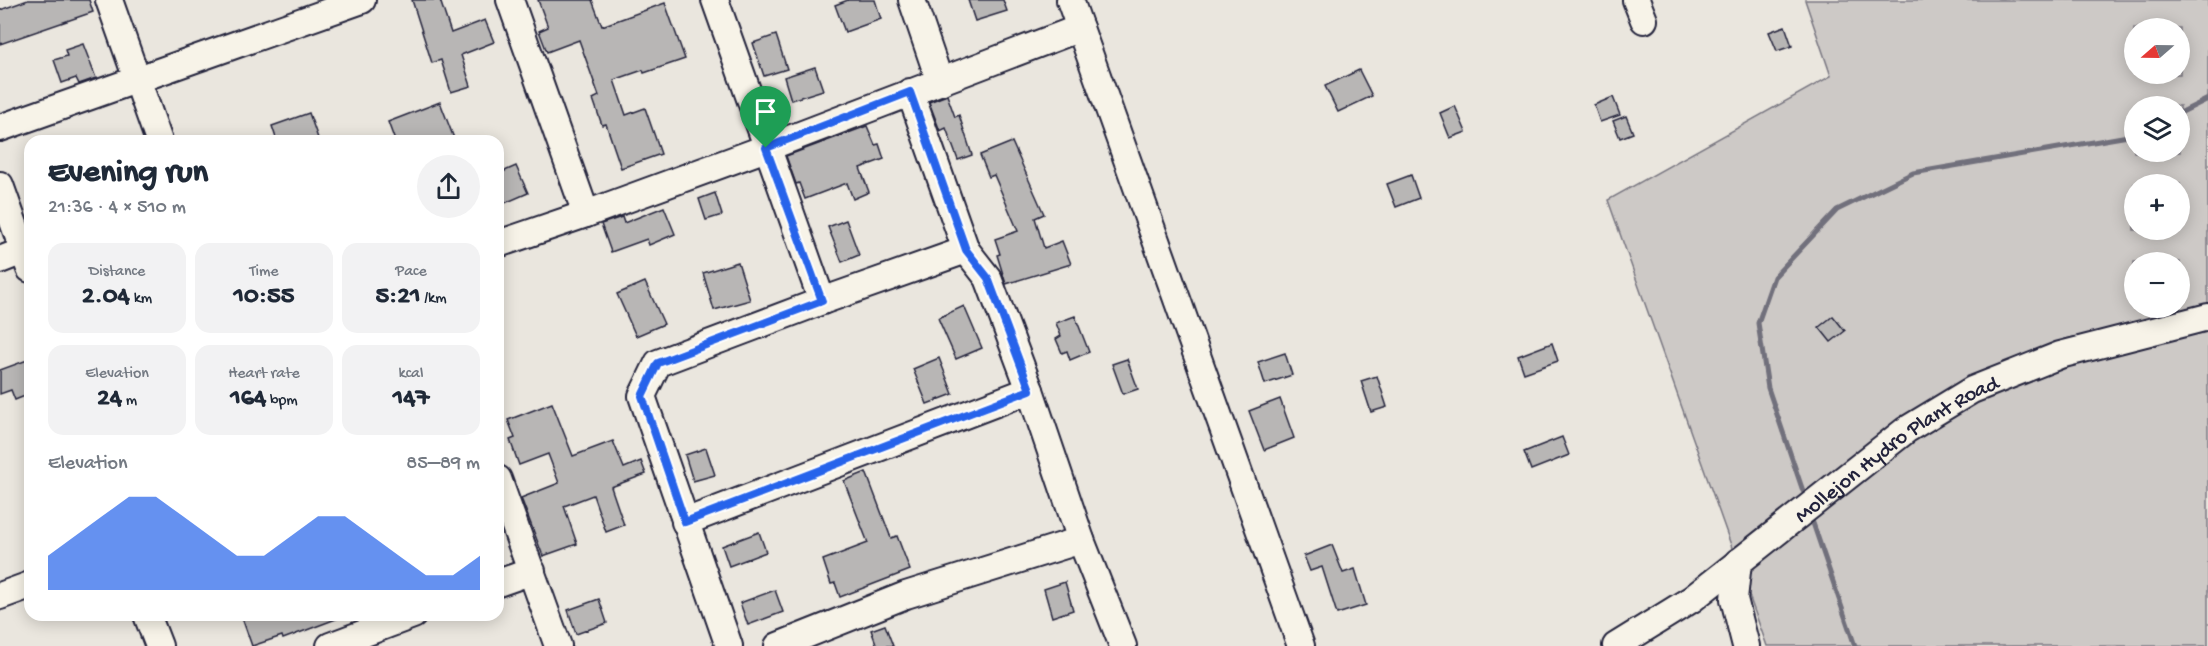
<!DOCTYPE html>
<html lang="en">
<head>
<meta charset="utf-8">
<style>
	:root { --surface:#fff; --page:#f2f2f3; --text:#1f2937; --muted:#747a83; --accent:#2563eb }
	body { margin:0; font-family:"Gochi Hand",sans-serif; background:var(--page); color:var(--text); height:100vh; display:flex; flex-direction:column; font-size:22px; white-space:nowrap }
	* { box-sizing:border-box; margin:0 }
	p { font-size:20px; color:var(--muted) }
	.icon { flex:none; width:33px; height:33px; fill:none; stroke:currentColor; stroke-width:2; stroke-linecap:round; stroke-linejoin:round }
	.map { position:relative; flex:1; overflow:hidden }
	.details { position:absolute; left:24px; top:135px; width:480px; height:486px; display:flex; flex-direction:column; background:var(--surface); border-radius:18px; box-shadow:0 3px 15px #0003 }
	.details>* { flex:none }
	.needle { width:39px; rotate:250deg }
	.buttons { position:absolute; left:2124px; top:18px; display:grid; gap:12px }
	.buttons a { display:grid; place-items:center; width:66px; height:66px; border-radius:50%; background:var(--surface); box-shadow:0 3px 15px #0003; font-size:30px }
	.pin { position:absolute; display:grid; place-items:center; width:51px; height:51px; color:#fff; margin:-62px -26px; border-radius:50% 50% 50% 0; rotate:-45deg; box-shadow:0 0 6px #0007 }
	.pin .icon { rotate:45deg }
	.round { display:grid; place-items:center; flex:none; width:63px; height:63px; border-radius:32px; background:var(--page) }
	.headline { display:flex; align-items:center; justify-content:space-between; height:102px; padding:0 24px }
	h1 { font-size:33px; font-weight:700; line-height:45px }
	.figures { display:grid; grid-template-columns:repeat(3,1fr); gap:9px; height:102px; padding:6px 24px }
	.figures div { display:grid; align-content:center; border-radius:15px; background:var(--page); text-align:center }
	.figures b { font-size:26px; font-weight:700 }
	.figures small { font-size:16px; font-weight:400 }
	.figures p { font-size:16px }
	.chart { height:168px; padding:12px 24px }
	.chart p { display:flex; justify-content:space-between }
	.chart svg { width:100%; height:108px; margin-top:6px; fill:var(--accent); opacity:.7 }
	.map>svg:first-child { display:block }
</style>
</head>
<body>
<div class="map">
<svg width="2208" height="646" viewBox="0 0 2208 646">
	<rect width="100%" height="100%" fill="#eae6de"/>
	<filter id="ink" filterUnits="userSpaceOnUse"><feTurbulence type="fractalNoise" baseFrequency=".0167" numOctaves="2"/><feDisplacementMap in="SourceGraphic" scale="12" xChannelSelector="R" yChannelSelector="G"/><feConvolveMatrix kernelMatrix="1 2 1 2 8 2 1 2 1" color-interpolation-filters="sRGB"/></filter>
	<g filter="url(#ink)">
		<path fill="#cdc9c6" stroke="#787680" stroke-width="1.5" fill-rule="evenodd" d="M1805,0H2208V646H1767L1608,200L1831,76ZM2134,28H2180V74H2134ZM2134,106H2180V152H2134ZM2134,184H2180V230H2134ZM2134,262H2180V308H2134Z"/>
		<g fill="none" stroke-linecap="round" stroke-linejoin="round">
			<g stroke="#716f7b" stroke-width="5">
				<path d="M2180,113L2208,99"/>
				<path d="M1803,491L1768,388L1758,323L1774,277L1837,210L1913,173L2134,135"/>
				<path d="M1813,523L1855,646"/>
			</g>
		</g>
		<g fill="#b8b6b5" stroke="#22223b" stroke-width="1.5">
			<path d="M28,0H89L93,12L0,44V10Z"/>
			<path d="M412,0H440L451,33L485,20L494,42L461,55L471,86L451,92L441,60L432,63Z"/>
			<path d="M538,0H592L602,26L665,3L685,59L644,73L643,70L614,80L626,115L645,108L661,154L621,168L606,124L602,125L593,99L599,96L579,40L547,52L539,31L548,27Z"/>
			<path d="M848,0H875L881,19L845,32L835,5Z"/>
			<path d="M968,0H1003L1007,11L975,21Z"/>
			<path d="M1785,26L1792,46L1777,51L1769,32Z"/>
			<path d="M776,35L787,69L764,76L753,43Z"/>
			<path d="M83,44L96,78L79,84L76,78L62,83L54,60L67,56L65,50Z"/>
			<path d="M815,67L823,90L791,100L784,77Z"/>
			<path d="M1359,70L1372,96L1338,112L1325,86Z"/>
			<path d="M947,95L955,117L959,115L972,155L958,160L946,128L940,131L929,102Z"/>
			<path d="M1613,97L1620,115L1600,122L1594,105Z"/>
			<path d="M440,102L455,141H395L388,122Z"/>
			<path d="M1455,106L1466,132L1450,138L1440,113Z"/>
			<path d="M309,113L319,141H277L272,126Z"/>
			<path d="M1626,116L1633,133L1620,138L1613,121Z"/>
			<path d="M867,126L875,145L879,144L884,159L860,168L869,192L853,199L847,183L805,199L799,183L796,184L786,156Z"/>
			<path d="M1012,142L1044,214L1035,218L1044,248L1062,241L1071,264L1006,284L997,255L1000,254L995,239L1018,231L994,175L989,177L980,155Z"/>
			<path d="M516,166L528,193L498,206V174Z"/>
			<path d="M1411,175L1419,198L1396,207L1387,184Z"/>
			<path d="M715,193L722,215L706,220L699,199Z"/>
			<path d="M664,207L675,234L649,245L647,239L611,252L601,224L622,217L624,223Z"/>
			<path d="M846,220L859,255L842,262L828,227Z"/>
			<path d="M738,262L750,300L714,310L703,273Z"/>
			<path d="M645,282L664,324L636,336L617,294Z"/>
			<path d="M964,306L982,348L956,359L938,318Z"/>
			<path d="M1075,316L1089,352L1070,360L1067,351L1062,353L1056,339L1061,336L1056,323Z"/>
			<path d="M1833,316L1845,331L1831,342L1819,327Z"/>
			<path d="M1552,343L1558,361L1524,373L1518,356Z"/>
			<path d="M1285,353L1292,375L1265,384L1258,362Z"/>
			<path d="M939,358L953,394L927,404L913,369Z"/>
			<path d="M30,359V394L15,400L11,390L0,394V370Z"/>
			<path d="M1127,359L1138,389L1123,394L1112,364Z"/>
			<path d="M1377,376L1387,407L1371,412L1361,381Z"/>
			<path d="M1280,399L1294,438L1264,450L1249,411Z"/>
			<path d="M552,403L573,456L613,441L624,468L641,461L646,474L611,487L624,525L606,532L593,495L564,506L577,544L543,556L521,498L559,483L548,454L519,465L510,440L515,438L508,420Z"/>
			<path d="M1562,437L1569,455L1531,470L1524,452Z"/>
			<path d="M706,448L715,475L693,481L685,455Z"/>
			<path d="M866,472L891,538L897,536L910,570L840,597L835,583L831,584L823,560L868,543L844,481Z"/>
			<path d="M759,532L766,552L729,566L722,546Z"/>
			<path d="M1332,545L1343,573L1355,569L1366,605L1337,614L1322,567L1310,571L1304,556Z"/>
			<path d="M1065,582L1073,610L1052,617L1044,589Z"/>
			<path d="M775,590L783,612L748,625L740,603Z"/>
			<path d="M599,599L607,623L576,634L568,610Z"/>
			<path d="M241,615H344V616L283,639L282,636L252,646Z"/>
			<path d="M885,625L893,646H877L871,630Z"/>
		</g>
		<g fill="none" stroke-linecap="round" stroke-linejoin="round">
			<g stroke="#22223b" stroke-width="30">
				<g id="minor">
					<path d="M109,0L159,141"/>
					<path d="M510,0L586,214"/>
					<path d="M715,0L822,301"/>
					<path d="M912,0L940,82"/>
					<path d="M1070,0L1301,646"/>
					<path d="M1636,0L1644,20"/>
					<path d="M910,92L966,250L988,278L1030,390L1081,540L1123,646"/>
					<path d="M0,128L362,0"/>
					<path d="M0,185L30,269"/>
					<path d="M498,244L586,214L766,148L1080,28"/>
					<path d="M0,260L23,251"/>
					<path d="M498,479L558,646"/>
					<path d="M685,522L1030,390"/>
					<path d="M1738,562L1734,599L1746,646"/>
					<path d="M498,583L532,571"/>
					<path d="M0,596L30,585"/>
					<path d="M147,615L159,646"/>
					<path d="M330,646L413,615"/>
					<path d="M729,646L642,396L658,363L822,301L966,250"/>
					<path d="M778,646L906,595L1081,540"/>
					<path id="s1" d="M1616,646L1692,599L1906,430L1972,390L2060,355L2208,317"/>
				</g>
			</g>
			<use href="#minor" stroke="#f7f3e8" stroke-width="26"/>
		</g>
	</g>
	<g fill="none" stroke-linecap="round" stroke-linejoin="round" filter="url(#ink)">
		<g stroke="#fff" stroke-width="12">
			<path id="route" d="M910,92L966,250L988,278L1030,390L685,522L642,396L658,363L822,301L766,148Z"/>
		</g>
		<use href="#route" stroke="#2563eb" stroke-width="8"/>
	</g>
	<g text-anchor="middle" stroke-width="4.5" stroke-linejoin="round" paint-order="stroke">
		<g font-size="22" fill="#22223b" stroke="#f7f3e8">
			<text dy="8" stroke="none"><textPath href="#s1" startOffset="344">Mollejon Hydro Plant Road</textPath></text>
		</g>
	</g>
</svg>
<div class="buttons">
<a><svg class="needle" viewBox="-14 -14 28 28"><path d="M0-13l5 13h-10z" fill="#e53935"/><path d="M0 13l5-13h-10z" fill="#747a83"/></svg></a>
<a><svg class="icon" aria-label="layers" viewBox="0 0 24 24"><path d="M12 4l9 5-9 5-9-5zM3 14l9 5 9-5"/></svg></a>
<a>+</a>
<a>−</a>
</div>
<div class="pin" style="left:766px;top:148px;background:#1e9e55"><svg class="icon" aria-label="arrive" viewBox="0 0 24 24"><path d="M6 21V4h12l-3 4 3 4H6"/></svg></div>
<section class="details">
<div class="headline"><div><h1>Evening run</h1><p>21:36 · 4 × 510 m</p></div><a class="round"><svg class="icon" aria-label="share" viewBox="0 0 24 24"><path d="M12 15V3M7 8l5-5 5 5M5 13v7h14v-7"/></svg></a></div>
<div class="figures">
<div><p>Distance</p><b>2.04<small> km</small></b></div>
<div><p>Time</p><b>10:55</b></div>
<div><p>Pace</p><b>5:21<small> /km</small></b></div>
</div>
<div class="figures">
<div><p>Elevation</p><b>24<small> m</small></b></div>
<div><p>Heart rate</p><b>164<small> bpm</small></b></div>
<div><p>kcal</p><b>147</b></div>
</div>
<div class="chart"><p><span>Elevation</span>85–89 m</p>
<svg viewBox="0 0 160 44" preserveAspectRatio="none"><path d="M0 44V30L10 22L20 14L30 6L40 6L50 14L60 22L70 30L80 30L90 22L100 14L110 14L120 22L130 30L140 38L150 38L160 30V44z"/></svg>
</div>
</section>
</div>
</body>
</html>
